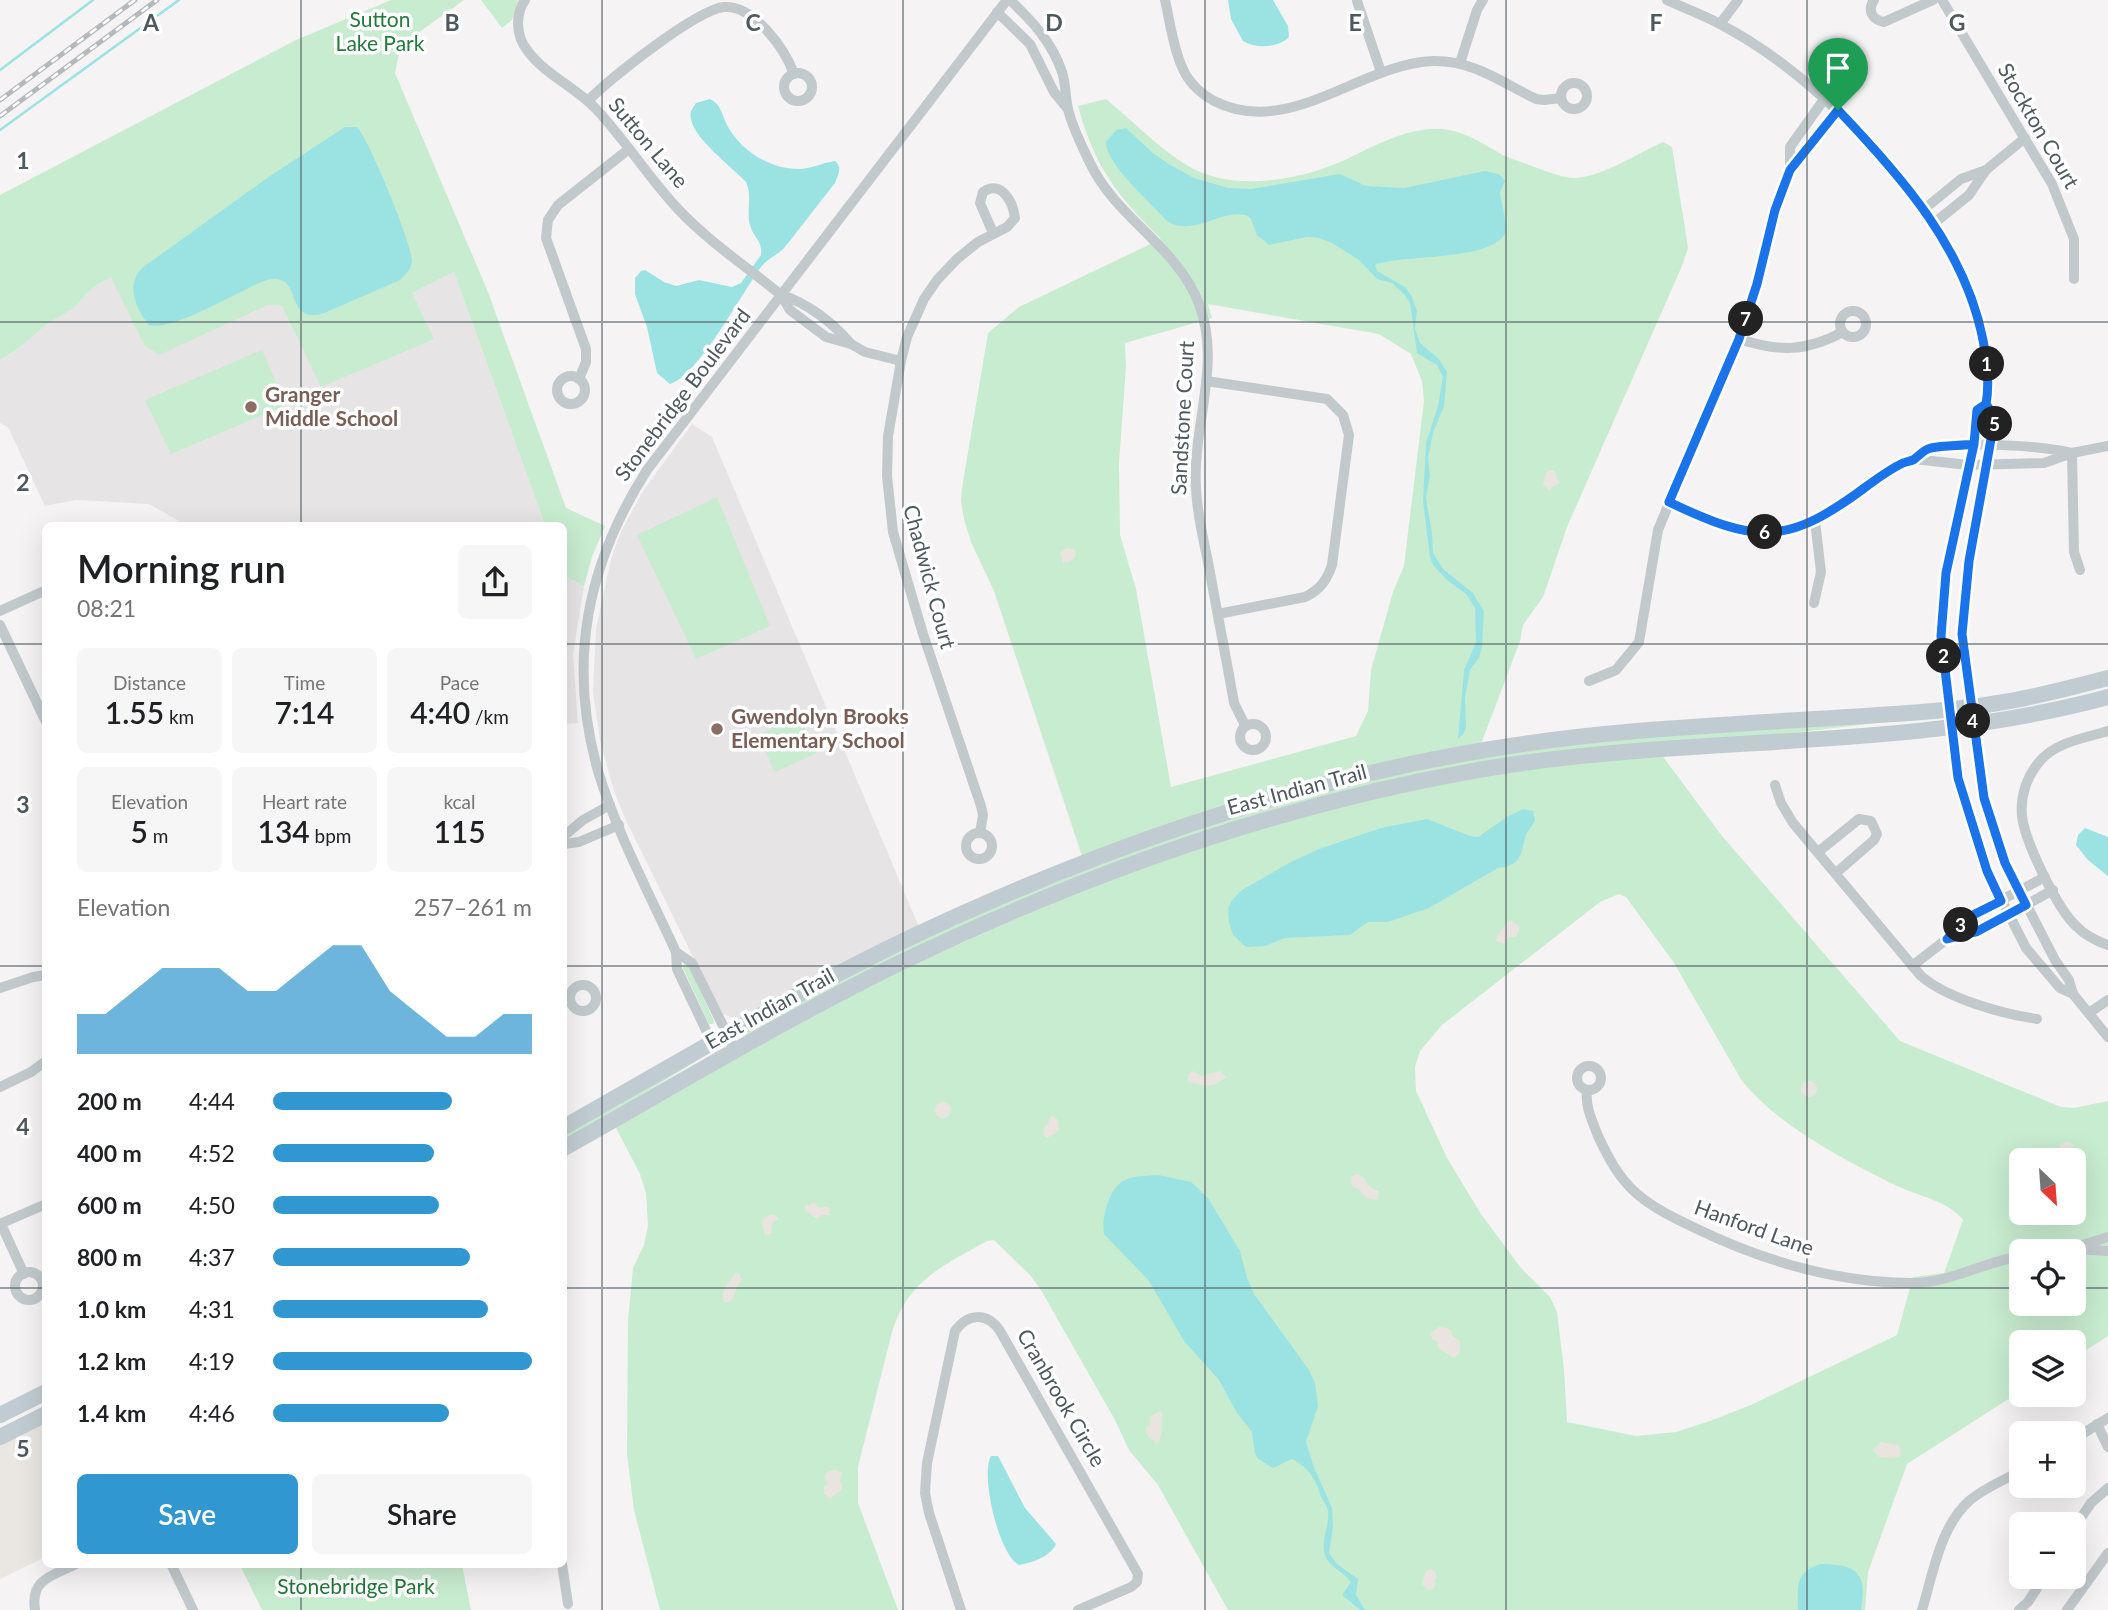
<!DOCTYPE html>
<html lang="en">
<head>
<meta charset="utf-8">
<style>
	:root { --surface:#fff; --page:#f6f6f6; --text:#202124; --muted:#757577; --accent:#3197d1 }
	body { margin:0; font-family:Lato,sans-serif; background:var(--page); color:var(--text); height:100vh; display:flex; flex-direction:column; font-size:26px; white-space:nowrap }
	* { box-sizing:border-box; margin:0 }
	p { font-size:23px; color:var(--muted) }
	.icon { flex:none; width:38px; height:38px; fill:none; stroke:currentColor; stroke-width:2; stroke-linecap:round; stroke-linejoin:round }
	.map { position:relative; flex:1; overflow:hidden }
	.drawer { position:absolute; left:42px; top:522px; width:525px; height:1046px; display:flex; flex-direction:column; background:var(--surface); border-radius:10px; box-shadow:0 7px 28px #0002 }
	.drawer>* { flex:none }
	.needle { width:46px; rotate:155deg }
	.fabs { position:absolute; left:2009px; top:1148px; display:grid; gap:14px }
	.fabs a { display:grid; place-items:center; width:77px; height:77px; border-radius:10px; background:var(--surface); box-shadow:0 7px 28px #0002; font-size:35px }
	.pin { position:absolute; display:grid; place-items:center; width:60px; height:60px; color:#fff; margin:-72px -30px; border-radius:50% 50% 50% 0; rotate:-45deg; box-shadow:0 0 7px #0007 }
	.pin .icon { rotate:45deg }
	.km { position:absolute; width:35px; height:35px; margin:-18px; border-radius:50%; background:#222; color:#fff; font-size:19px; line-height:35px; text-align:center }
	.round { display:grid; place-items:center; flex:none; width:74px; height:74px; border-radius:10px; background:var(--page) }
	.overview { display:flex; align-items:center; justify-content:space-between; height:119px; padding:0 35px }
	h1 { font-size:38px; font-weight:600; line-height:52px }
	.figures { display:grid; grid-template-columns:repeat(3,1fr); gap:10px; height:119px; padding:7px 35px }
	.figures div { display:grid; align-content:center; border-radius:10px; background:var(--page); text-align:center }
	.figures b { font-size:30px; font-weight:600 }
	.figures small { font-size:19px; font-weight:400 }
	.figures p { font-size:19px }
	.chart { height:196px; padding:14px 35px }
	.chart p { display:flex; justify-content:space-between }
	.chart svg { width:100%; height:126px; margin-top:7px; fill:var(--accent); opacity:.7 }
	.button { display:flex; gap:14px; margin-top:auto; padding:14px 35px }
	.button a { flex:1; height:80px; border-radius:10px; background:var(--accent); color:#fff; font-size:28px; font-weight:600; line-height:80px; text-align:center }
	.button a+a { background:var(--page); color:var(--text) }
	ul { padding:0 35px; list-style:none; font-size:23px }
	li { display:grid; grid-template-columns:112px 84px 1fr; align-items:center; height:52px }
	li i { height:18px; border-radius:9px; background:var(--accent) }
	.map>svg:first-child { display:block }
</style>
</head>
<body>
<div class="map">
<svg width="2108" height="1610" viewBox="0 0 2108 1610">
	<rect width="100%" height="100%" fill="#f5f3f3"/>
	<path fill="#eae6e1" d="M45,1420V1557L0,1579V1443Z"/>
	<g fill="#e6e4e5">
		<path d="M454,272L545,525H186L149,504L76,500L45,506L8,427L0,423V360L20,347L47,324L74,308L92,288L112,276L144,345L159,354L268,305L282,306L299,341L362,311L402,298Z"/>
		<path d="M692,424L712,437L919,927L738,1020L723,1014L717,1006L625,818L614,791L600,741L593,691L596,629L611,559L621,532L643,491Z"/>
		<path d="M564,576L584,586L573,654L578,723L564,724Z"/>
	</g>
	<g fill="#c8eccf" fill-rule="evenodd">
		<path d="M391,0H464L401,45L395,73L488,292L566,508L605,526L592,557L584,586L564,576V525H545L454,272L412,293L434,339L321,387L282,306L268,305L159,355L144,345L111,277L92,288L74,308L47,324L20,347L0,360V195L296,40Z"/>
		<path d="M481,0H518L512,20L502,28Z"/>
		<path d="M1106,99C1133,121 1158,148 1188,166C1233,193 1302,180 1347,159C1376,145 1409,127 1442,129C1466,131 1484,145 1505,156C1514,160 1525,163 1534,167C1547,171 1561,178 1575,178C1602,177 1638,153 1663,142L1672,147L1688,248L1682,266L1567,527L1543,597L1523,625L1520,641L1481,744C1448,750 1414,755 1381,763C1279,785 1180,819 1082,856L994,591L971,542L964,519L961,501L962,488L988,333L1019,307L1161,239C1117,195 1095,168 1078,106ZM1208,304L1379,334L1411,354L1422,381L1424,401L1404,566L1393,592L1371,670L1368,711L1356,736L1171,787L1136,589L1120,535L1119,462L1126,367L1125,343L1212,318Z"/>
		<path d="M262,350L286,405L171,454L145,400Z"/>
		<path d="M717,497L770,626L696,659L637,535Z"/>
		<path d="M799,716L817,753L775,772L758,735Z"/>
		<path d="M1935,717V719L1876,723L1784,734L1619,745L1165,845L745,1037L743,1036V1033L820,990L987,909L1207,823L1392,773L1584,742Z"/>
		<path d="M1661,754L1722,836L1900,1041L2061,1107L2074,1108L2108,1101V1336L2074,1358V1342H2021V1391L1907,1464L1868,1572L1865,1610H1228L1158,1485L1129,1450L1115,1420L1041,1290L1030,1275L994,1240L987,1241C941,1267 906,1281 891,1336L858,1467V1503L898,1610H660L634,1510L627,1454L628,1321L633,1268L644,1245L648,1226L646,1193L640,1174L615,1126L831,1006L911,966L1048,904L1166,857L1388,792L1539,768ZM1619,894L1626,897L1674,963L1742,1081C1781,1128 1843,1159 1897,1186C1918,1196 1949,1201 1963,1220L1944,1273L1913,1277L1897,1335L1751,1405L1710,1421L1676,1432L1636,1436L1567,1422L1564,1370L1557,1312L1550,1297L1521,1268L1481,1214L1447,1158L1416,1091L1415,1067L1420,1051L1442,1025L1600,902ZM2021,1160H2074V1213H2021ZM2021,1251H2074V1304H2021Z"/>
		<path d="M684,964L689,966L714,1021L713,1024H709L683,968Z"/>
		<path d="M702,1055L703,1057L564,1142V1134Z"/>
		<path d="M240,1565H462L471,1610H262Z"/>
	</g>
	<g fill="#e9e4df">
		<path d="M1551,470L1555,472L1559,483L1549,490L1543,484L1546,472Z"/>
		<path d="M1067,548L1075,550L1076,556L1070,562L1063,563L1060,553Z"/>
		<path d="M1512,921L1520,927L1516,937H1509L1505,944L1496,941L1497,936L1507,922Z"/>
		<path d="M1193,1071L1201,1076L1220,1071L1226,1077C1212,1090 1204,1085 1188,1082V1074Z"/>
		<circle cx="1809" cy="1089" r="8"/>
		<circle cx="943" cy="1110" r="8"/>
		<path d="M1053,1116L1058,1120L1059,1129L1055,1134L1046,1138L1043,1134L1044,1127L1049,1124L1048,1119Z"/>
		<circle cx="2067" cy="1150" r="8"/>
		<path d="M1357,1174L1364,1178L1368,1185L1379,1192L1378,1200L1366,1198L1359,1189L1352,1186L1351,1177Z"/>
		<path d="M814,1203L818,1207H829L830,1215H822L817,1219L806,1211L805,1206Z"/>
		<path d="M774,1214L778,1219L771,1225L772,1233L765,1236L762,1222L765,1217Z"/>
		<path d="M735,1272L739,1273L742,1280C735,1286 737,1295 730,1302H724C719,1290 730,1282 735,1272Z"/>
		<path d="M1440,1326L1451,1330L1453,1336L1460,1341V1353L1454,1358L1438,1348V1342L1432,1339L1431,1333Z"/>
		<path d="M1159,1411L1162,1413C1162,1424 1162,1434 1159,1443H1155L1146,1434V1428L1151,1424L1150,1417Z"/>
		<path d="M1880,1442L1898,1445L1901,1450L1900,1456L1894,1458L1879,1457L1873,1450Z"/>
		<path d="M835,1469L842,1473L840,1480L843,1486L840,1492L834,1495L831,1499L824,1494V1487L828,1484L825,1477L827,1472Z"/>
		<path d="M1430,1569L1435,1571L1437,1578L1434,1581L1436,1584L1433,1589L1427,1590L1422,1584L1426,1571Z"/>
	</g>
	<g fill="#9be3e3">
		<path d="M1228,0H1273L1288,26L1289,37C1278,48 1256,49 1243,41L1231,19Z"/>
		<path d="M710,99C721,104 722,115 727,125C740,150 769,169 798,169C811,169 822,163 835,161C843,167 838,175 835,183C818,204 802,226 785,247C778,255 768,258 761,267C741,294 699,375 670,384L657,373L647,327L635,294V278L641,271L645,270L664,282L676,286L699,280L732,287L741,283L761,255C763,242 755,239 751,228C745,213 753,197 746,182C732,167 694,139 691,119C689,112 693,108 696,103Z"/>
		<path d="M345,127H357C369,139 413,246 412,262C411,270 405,275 400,280L322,314C285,322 302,281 276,279C265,278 251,287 241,292C221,301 169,331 149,325C135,308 126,285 142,268L270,176Z"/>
		<path d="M1126,128L1154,154L1172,166L1194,178L1228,188L1251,189L1340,174L1366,186L1404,188L1485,171L1499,174L1505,181L1500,193L1507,229C1499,263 1403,253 1375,265L1377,271L1405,287L1411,295L1417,311L1415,329L1420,343L1439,359L1447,372L1444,406L1434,430L1428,457L1430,476L1426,498L1432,533L1433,553L1443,569L1472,592L1484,611L1482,648L1479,658L1470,670L1465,697L1466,727L1464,733L1458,739L1464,670L1476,642L1475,608L1466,594L1447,580L1433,565L1430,557L1423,501L1426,443L1438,406L1443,377L1437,365L1417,353L1410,303L1404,294L1392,283L1377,279L1359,260L1332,243L1319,238L1307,237L1269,245L1257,235L1250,217C1224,205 1195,239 1167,221C1152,204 1105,163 1106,142L1116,130Z"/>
		<path d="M1523,809L1533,811L1535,820C1533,825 1528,830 1526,835C1520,854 1523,865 1498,868L1429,908L1388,922H1368L1350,935L1285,938L1265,946L1246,947L1233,935L1229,922L1228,908L1232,900L1242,890L1291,862L1319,849L1381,828L1427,819L1470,836L1478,837L1507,817Z"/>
		<path d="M2085,828L2108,837V876L2088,860L2076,845L2078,835Z"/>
		<path d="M1158,1175L1191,1182L1208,1198L1240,1251L1247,1278L1254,1294L1309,1370L1315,1383L1318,1406L1306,1442L1313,1465L1332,1508L1333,1527L1329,1553L1337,1564L1358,1579L1356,1595L1365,1610H1360L1342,1595L1351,1582C1345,1572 1329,1568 1325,1555C1320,1542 1330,1525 1328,1511C1327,1504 1320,1498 1319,1491C1314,1476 1307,1467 1292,1459L1273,1468L1257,1458L1255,1453L1252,1432L1237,1413L1219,1380L1184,1341L1149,1281L1104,1234C1101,1219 1109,1189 1123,1181C1133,1175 1147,1176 1158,1175Z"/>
		<path d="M991,1456H998L1025,1508L1056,1544C1051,1556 1032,1563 1019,1565C999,1555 980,1476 991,1456Z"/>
		<path d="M1820,1564C1856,1564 1868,1572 1861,1610H1798C1798,1587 1794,1573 1820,1564Z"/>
	</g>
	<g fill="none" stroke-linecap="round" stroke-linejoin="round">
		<g stroke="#9be3e3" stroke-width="2.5">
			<path d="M0,70L93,0"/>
			<path d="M0,130L179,0"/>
		</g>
		<g stroke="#c1c9cd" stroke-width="10">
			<path d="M525,0C515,14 516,36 527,50C545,75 576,87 596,109C626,141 649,178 678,209C709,242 747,267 781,295C808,303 833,323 851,344"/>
			<path d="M1010,0C1032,21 1052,42 1062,72C1066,84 1065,96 1068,109C1072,127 1082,146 1090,163C1116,218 1178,247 1199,304C1222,364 1192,427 1196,488C1197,515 1204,541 1209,567C1217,612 1226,657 1234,703L1245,725"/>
			<path d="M1165,0C1170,22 1173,47 1182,67C1188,82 1200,93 1214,101C1289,139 1360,64 1433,61C1473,60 1501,82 1536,99L1544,100L1561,98"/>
			<path d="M1667,0C1684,8 1703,15 1720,24C1794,63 1852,121 1904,185C1931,219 1956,253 1971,293C1981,320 1987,349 1988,377C1988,385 1985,396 1987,404C1987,408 1993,413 1995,417L1969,560L1962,634L1974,739L1984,798L2005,863L2055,960L2069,980L2073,994"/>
			<path d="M1874,0C1867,10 1872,20 1884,22L1933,0"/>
			<path d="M1942,0L2052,184L2074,239V279"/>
			<path d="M1357,1L1381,72"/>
			<path d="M997,12L1030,44L1054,92L1067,108"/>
			<path d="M1720,24L1738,0"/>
			<path d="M1460,63L1477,10L1483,0"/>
			<circle cx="798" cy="87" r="14"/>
			<circle cx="1574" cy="96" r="13"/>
			<path d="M588,101C609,79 696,10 724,7C754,5 785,49 794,74"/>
			<path d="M1790,170V147L1825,98"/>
			<path d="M1923,210L1961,179L1986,170L2025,138"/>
			<path d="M1933,224L1969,195L1986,170"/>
			<path d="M781,295L790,310L826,337L851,344L865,352L901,361"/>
			<circle cx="1853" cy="324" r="13"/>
			<path d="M1739,339C1779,352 1805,352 1843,332"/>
			<circle cx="571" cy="390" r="14"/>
			<path d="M579,379L586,362V349L546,238L548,220L558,205L629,149"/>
			<path d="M1206,381L1327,399L1343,415L1349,435L1332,565C1327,580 1320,590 1305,597L1218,614"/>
			<path d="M1986,404L1977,410L1974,445L1946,573L1941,636L1958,778L1987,871L2026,948L2060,988L2073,994L2108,1037"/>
			<path d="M2072,453L2074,552L2080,570"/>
			<path d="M1914,459L1968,465L2044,463L2072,453L2108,446"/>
			<path d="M1669,502C1689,511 1707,521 1728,527C1809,551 1859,484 1924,451C1947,439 2045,446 2072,453"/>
			<path d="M1814,603L1821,572L1815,521"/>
			<path d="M0,611L46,590"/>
			<path d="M0,625L46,722"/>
			<path d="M1589,681L1616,670L1639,642L1658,530L1751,307L1780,194L1790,170L1838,110"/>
			<circle cx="1253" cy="737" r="13"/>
			<path d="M2108,731C2085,738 2056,742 2040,761C2027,776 2020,796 2022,816C2025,842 2057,908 2076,926C2085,935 2096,941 2108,945"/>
			<path d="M1775,785L1781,803L1793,823L1921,976C1948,999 2003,1014 2037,1019"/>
			<circle cx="979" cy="846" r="13"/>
			<path d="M980,833L983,815L981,806L923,634L893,532L887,476L888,436L901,361L907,337L924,299L937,280L957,259L978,242L1007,227L1015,218C1013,202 1001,179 983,192L980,203L993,233"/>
			<path d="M564,836L583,820L610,805"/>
			<path d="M564,844L579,842L619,825"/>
			<path d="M1818,852L1859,819L1871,821L1877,834L1874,840L1836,873"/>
			<path d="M1947,939L1976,932L2053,890"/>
			<path d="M676,952L692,963L736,1052"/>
			<path d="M1912,966L1947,939L1967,918L2045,877"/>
			<circle cx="583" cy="998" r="13"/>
			<path d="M0,988L33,977L46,975"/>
			<path d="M2089,1013L2108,1000"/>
			<path d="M714,1047L677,969L676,952C650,895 616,831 598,771C567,662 587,564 647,470L1007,0"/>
			<circle cx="1589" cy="1078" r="12"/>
			<path d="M0,1087L31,1072L46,1061"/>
			<path d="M1587,1090C1585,1107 1592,1120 1598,1136C1608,1157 1618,1177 1636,1193C1653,1208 1674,1218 1695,1228C1763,1261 1837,1283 1914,1283C1952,1282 1984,1262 2021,1256"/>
			<path d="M0,1224L46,1204"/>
			<path d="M1,1224L24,1274"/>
			<path d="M2076,1249L2108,1251"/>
			<path d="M2045,1251L2073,1248L2108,1237"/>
			<circle cx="29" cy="1286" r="14"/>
			<path d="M2097,1424L2108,1447"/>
			<path d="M2074,1439L2108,1418"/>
			<path d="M2074,1528L2091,1503L2108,1488"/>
			<path d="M171,1564L193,1610"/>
			<path d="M562,1564L568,1604"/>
			<path d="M35,1610C30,1579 52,1576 76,1564"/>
			<path d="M961,1610L929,1513L925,1493L927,1463L955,1331C968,1313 987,1312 1000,1331L1138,1574L1137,1582L1131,1587L1078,1610"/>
			<path d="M1922,1610C1933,1574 1940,1527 1969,1501C1984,1488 2004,1480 2021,1471"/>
			<path d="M2019,1610L2028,1602L2044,1577"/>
			<path d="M2067,1610L2108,1553"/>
		</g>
		<g stroke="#c1ccd2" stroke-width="16">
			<path d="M564,1127C675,1064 786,998 901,942C1090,852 1284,783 1491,749C1604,730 1719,725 1833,718C1890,714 1948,712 2004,702C2040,696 2074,687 2108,678"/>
			<path d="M564,1148C678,1084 790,1016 908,959C1094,870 1287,802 1490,768C1695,734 1907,752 2108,697"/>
			<path d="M0,1415L46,1392"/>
			<path d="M0,1437L46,1414"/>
		</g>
		<g stroke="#b6b9bc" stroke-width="5">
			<g id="rail">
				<path d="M0,100L135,0"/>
				<path d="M0,116L157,0"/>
			</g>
		</g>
		<use href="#rail" stroke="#fff" stroke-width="2.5" stroke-dasharray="8" stroke-linecap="butt"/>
	</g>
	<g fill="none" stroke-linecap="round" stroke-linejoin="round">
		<g stroke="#fff" stroke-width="14">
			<path id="route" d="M1838,110C1901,176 1965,248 1983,340C1987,361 1990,383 1986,404L1977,410L1974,444L1946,573L1941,636L1958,778L1987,871L2001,901L1967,918L1947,939L1976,932L2026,905L2005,863L1984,798L1962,634L1969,561L1995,417L1986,404L1977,410L1974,444C1960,446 1945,445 1931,448C1923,450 1920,455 1913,460C1910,461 1906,462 1903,463C1890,469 1878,478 1867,486C1787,546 1757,544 1669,502L1739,339L1757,284L1775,210L1790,170L1838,110"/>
		</g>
		<use href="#route" stroke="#1a73e8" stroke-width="9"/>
	</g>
	<path fill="none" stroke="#4d595e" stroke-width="2" stroke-opacity="0.55" d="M301,0V525M602,0V1610M903,0V1610M1205,0V1610M1506,0V1610M1807,0V1610M0,322H2108M0,644H46M564,644H2108M0,966H46M564,966H2108M0,1288H46M564,1288H2021M2074,1288H2108M301,1564V1610"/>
	<g fill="#8d6e63" stroke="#fff" stroke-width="2.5">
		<circle cx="251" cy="407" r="7"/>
		<circle cx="717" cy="729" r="7"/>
	</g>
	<g text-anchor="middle" stroke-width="7" stroke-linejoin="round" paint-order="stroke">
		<g font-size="21" fill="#24793d" stroke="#fff">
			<text x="380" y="27">Sutton<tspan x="380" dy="24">Lake Park</tspan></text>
			<text x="356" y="1594">Stonebridge Park</text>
		</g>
		<g font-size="21" fill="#4d595e" stroke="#fff">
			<text transform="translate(2038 126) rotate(60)" y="7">Stockton Court</text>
			<text transform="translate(648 143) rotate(50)" y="7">Sutton Lane</text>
			<text transform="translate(683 395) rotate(-53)" y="7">Stonebridge Boulevard</text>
			<text transform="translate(1183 418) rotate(-87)" y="7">Sandstone Court</text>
			<text transform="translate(929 577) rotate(75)" y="7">Chadwick Court</text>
			<text transform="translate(1297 790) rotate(-15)" y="7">East Indian Trail</text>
			<text transform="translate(770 1009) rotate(-29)" y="7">East Indian Trail</text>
			<text transform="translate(1754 1228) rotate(20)" y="7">Hanford Lane</text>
			<text transform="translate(1061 1398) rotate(60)" y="7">Cranbrook Circle</text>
		</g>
		<g font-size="21" font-weight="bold" fill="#785e54" stroke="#fff" text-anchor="start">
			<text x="265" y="402">Granger<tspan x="265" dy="24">Middle School</tspan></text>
			<text x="731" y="724">Gwendolyn Brooks<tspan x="731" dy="24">Elementary School</tspan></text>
		</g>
	</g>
	<g font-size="23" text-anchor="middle" font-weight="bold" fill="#4d595e" stroke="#fff" stroke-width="7" stroke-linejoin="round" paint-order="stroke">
		<text x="151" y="31">A</text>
		<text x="452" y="31">B</text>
		<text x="753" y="31">C</text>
		<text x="1054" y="31">D</text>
		<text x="1355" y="31">E</text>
		<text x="1656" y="31">F</text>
		<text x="1957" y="31">G</text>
		<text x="23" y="169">1</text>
		<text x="23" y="491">2</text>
		<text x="23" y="813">3</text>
		<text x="23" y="1135">4</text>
		<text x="23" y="1457">5</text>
	</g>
</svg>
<div class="fabs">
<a><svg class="needle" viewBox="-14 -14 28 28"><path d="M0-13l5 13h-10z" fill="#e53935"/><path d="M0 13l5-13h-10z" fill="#757577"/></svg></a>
<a><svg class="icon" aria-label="locate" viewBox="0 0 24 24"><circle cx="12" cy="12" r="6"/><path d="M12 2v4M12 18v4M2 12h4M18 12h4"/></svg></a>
<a><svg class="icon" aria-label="layers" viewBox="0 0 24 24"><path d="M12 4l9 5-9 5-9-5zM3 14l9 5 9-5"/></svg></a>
<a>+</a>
<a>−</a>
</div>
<div class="pin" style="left:1838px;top:110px;background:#1e9e55"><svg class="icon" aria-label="arrive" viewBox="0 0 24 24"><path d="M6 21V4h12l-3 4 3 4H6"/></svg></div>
<b class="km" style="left:1987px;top:364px">1</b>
<b class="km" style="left:1944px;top:656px">2</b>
<b class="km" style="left:1961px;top:925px">3</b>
<b class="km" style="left:1973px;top:721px">4</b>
<b class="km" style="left:1995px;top:424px">5</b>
<b class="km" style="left:1765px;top:532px">6</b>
<b class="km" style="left:1746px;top:319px">7</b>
<section class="drawer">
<div class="overview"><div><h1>Morning run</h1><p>08:21</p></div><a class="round"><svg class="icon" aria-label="share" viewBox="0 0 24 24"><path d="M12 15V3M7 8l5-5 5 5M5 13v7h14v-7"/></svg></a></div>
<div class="figures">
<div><p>Distance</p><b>1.55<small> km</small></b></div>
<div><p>Time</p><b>7:14</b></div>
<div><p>Pace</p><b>4:40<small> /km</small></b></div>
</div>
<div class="figures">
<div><p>Elevation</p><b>5<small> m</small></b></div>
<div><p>Heart rate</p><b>134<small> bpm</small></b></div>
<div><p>kcal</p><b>115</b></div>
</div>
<div class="chart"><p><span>Elevation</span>257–261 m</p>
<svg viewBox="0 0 160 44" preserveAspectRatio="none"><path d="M0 44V30L10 30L20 22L30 14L40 14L50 14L60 22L70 22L80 14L90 6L100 6L110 22L120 30L130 38L140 38L150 30L160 30V44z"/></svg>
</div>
<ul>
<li><b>200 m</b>4:44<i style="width:69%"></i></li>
<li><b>400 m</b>4:52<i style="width:62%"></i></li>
<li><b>600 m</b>4:50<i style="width:64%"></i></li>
<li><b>800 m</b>4:37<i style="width:76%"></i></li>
<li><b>1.0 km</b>4:31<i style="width:83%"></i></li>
<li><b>1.2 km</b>4:19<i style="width:100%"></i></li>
<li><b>1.4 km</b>4:46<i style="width:68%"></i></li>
</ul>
<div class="button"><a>Save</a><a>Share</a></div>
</section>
</div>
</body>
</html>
